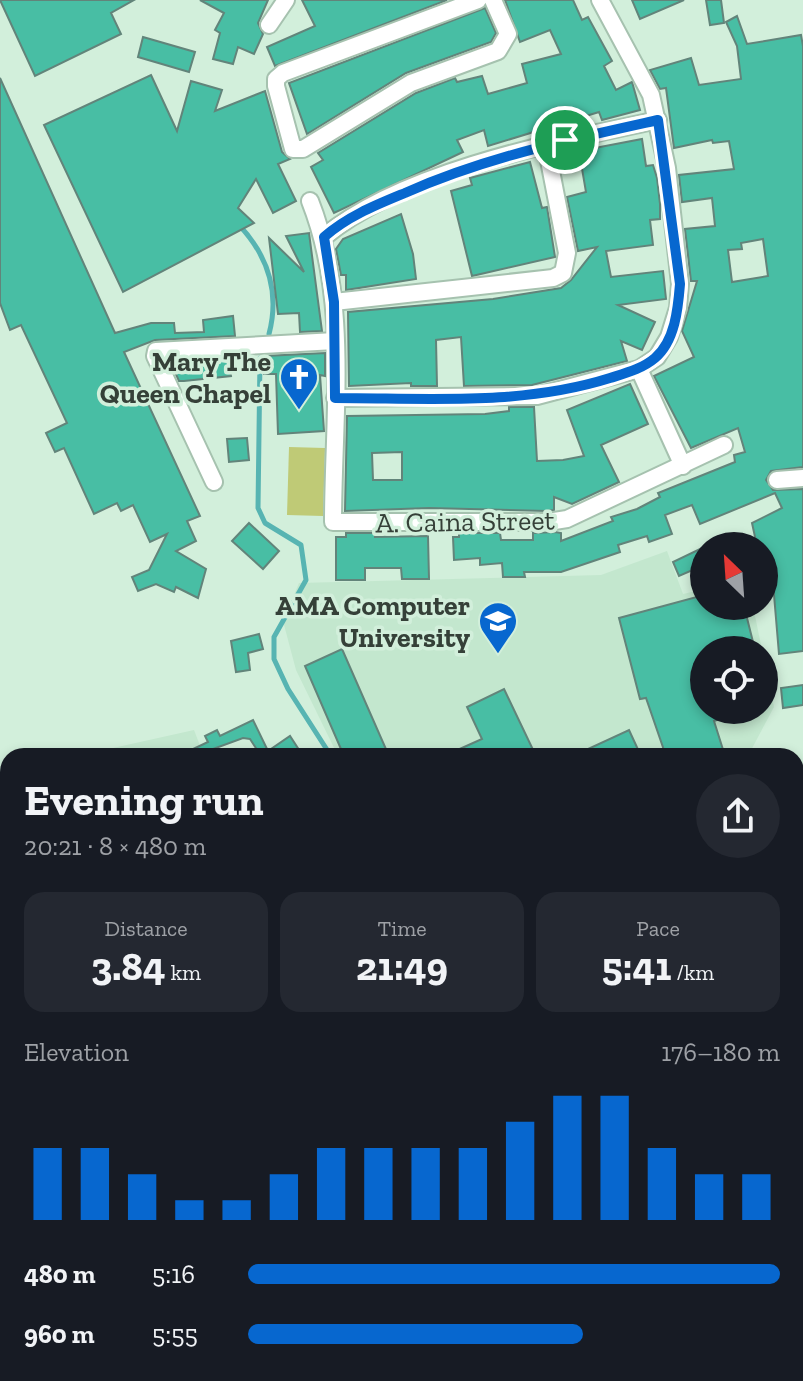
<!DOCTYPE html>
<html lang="en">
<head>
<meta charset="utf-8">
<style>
	:root { --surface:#171b24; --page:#242831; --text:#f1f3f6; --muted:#9ea1a6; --accent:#0767cf }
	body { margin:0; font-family:"Zilla Slab",serif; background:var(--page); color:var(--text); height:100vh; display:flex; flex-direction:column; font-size:30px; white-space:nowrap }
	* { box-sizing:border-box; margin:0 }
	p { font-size:26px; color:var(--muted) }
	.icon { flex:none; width:44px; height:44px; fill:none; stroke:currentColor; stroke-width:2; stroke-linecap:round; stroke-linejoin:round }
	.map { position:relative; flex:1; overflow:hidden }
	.details { position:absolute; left:0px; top:748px; width:804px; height:634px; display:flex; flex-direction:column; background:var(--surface); border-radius:24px 24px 0 0; box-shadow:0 4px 12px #0003 }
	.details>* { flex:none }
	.needle { width:52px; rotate:335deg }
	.controls { position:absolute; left:690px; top:532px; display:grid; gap:16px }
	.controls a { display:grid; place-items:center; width:88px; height:88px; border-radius:50%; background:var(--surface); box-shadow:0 4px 12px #0003; font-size:40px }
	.pin { position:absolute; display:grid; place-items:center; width:68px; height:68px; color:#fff; margin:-34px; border:4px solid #fff; border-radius:50%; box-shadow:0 2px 8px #0007 }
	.round { display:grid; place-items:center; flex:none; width:84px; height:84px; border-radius:42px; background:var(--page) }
	.overview { display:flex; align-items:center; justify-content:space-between; height:136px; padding:0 24px }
	h1 { font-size:44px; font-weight:700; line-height:60px }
	.figures { display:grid; grid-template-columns:repeat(3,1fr); gap:12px; height:136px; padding:8px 24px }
	.figures div { display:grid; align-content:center; border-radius:20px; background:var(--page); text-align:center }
	.figures b { font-size:40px; font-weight:700 }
	.figures small { font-size:22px; font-weight:400 }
	.figures p { font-size:22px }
	.chart { height:224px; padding:16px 24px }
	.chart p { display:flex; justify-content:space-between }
	.chart svg { width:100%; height:144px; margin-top:8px; stroke:var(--accent); stroke-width:6 }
	ul { padding:0 24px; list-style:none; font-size:26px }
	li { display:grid; grid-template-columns:128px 96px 1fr; align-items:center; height:60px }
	li i { height:20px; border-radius:10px; background:var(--accent) }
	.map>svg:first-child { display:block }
</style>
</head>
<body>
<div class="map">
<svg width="803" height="1381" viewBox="0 0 803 1381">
	<rect width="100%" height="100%" fill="#d2efdb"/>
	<g fill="#c3e7ce">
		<path d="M667,551L683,594L704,589V606H753L762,650H704V710H764V659L774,707L748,756H338L296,670L283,621L299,583L601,575Z"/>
		<path d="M194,730L204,756H77Z"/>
		<path d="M8,771V1056L0,1068V773Z"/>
	</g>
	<path fill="#bfca76" d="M289,447L325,448L323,516L287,515Z"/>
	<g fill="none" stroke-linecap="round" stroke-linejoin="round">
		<g stroke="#57b4b2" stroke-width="5">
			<path d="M239,225C268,256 280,292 269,334"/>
			<path d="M260,358L258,508L265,523L301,545L306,580L274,637V659L288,689L331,756"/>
		</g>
	</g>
	<g fill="#48bea4" stroke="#62847a" stroke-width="2" fill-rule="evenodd">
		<path d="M0,0H134L111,13L121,34L35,76Z"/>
		<path d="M200,0H268L258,23L263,34L254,54L238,47L233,64L213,59L220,33L215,30L224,13Z"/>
		<path d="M302,0H447L275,66L267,47L315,26Z"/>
		<path d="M505,0H573L582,20L588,17L612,61L604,66L616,90L632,82L640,110L602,120L599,112L488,146L484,130L457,140L463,152L334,213L311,167L323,160L318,153L416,93L455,78L457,82L482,76L488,94L527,83L522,64L561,54L550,30L520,42Z"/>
		<path d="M632,0H684L640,19Z"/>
		<path d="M706,0H721L724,23L710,25Z"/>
		<path d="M485,8L496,33L491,42L406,73L307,134L289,83Z"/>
		<path d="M737,16L747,44L801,35L803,46V467L771,471L766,480L773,490L803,489V651L779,654L772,571L764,573V546H757L752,523L782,508L775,493L700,524L692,505L665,515L672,534L649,542L647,536L618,545L620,552L561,572H524L525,577H503L502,563L480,565V558L454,560L453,537H459V533H500L501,540H533V533L555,532L561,533V541L613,521L611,517L637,509L660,497L658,493L735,462L734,455L745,452L738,428L691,448L654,376L694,357L682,331L697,281H691L685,229L715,226L712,198L682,202L679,175L734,169L729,141L713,143L712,140L674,148L666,88L660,89L650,70L691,58L699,85L741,79L737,46L726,22ZM763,239L768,276L732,282L728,250L742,249L741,243Z"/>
		<path d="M143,37L195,52L189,72L138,57Z"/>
		<path d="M151,75L177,131L191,81L222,90L215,111L265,91L282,152L290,159L278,164L296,201L273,213L256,179L238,208L254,223L123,292L44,125Z"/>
		<path d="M0,78L115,333L151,323H174L175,333L204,332L203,320L233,316L235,336L155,340L124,352L200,516L187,521L196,541L176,551L206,569L198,598L176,587L174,592L156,584L138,591L132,577L149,570L167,534L150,542L133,505L121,511L117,503L94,514L64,448L55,452L46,433L67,423L21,325L10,330L0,303Z"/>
		<path d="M642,139L646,166L653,165L657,178L660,204V219L650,220L653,245L606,251L611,277L663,271L666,299L618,305L655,322L642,350L621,341L627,361L532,385L464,386L461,337L436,340L437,386H411V383L349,386L348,312L493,299L561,288L571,280L597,247L578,251L567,197L586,192L579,151Z"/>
		<path d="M530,162L542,208L547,207L555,257L472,276L451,191L472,185L470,178Z"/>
		<path d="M401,214L413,254L416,279L346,290V275H341L336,249L343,239Z"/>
		<path d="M309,233L322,331L300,332L299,313L278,314L269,238L304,272L286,236Z"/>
		<path d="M325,353V376L320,375L324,431L278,434L276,374H264L265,356Z"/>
		<path d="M228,358L231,376L184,381H179L170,361Z"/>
		<path d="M630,384L648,424L601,445L619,482L572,504L554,497V510L547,511L429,508L345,511L347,416L485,414L509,411V407H534L537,461L563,460L584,456L567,410ZM402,452V480H373L372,453Z"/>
		<path d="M247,438L249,460L229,462L227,439Z"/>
		<path d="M249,523L279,551L263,569L232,541Z"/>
		<path d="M346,533H375V537L428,536L429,579H402L401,568H365V580H336V537H346Z"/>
		<path d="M704,547V565L679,576L673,562Z"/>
		<path d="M704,595V606H744L755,650H704V710L740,712L714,721L725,756H666L646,698L640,699L619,618Z"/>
		<path d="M259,634L263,649L248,653L250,670L236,672L231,641Z"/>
		<path d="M342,649L389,756H344L305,666Z"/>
		<path d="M803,685V705L783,708L781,688Z"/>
		<path d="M504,689L536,756H444L482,739L467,707Z"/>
		<path d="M253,720L268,751L290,736L303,756H261L250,739L243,738L194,756L191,750L208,742L205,736L217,730L220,736Z"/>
		<path d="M629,730L641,756H573Z"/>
	</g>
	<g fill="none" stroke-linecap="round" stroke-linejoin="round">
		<g stroke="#a6c2af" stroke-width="20">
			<g id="minor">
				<path d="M478,0L283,73L276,79V86L293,149H303L411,83L498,51L508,34L493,0"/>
				<path d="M269,25L286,0"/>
				<path d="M310,201C350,302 333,416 333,522H548L567,519L724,445"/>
				<path d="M324,237C402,171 559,141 658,120"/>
				<path d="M334,302L553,278L563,273L567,253L546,145"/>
				<path d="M639,369L683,466"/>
				<path d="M335,398L537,396L639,369L657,357L669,337L678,308L680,284L667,168L651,95L600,0"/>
				<path d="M777,480L803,478"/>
				<path d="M214,482L155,356L156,351L335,341"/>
				<path d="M796,1045L803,1037"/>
				<path d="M557,1374L561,1381"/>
				<path d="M170,1381L181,1374"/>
			</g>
		</g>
		<use href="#minor" stroke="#fff" stroke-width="16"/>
	</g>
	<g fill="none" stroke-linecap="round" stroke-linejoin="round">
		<g stroke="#fff" stroke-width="16">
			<path id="route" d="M658,120L680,284C678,309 675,341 655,358C642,369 626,373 610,378C521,406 428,398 335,398L334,302L324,237C348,216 376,205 405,193C486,157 572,139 658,120Z"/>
		</g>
		<use href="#route" stroke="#0767cf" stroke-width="10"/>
	</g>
	<defs>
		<g id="church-pin" transform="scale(2)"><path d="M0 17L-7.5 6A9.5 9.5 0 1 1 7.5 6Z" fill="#0767cf" stroke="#d2efdb"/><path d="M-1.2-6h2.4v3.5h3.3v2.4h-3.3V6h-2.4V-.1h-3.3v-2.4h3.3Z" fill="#fff"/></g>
		<g id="university-pin" transform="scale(2)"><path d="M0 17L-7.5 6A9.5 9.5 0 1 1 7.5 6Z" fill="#0767cf" stroke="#d2efdb"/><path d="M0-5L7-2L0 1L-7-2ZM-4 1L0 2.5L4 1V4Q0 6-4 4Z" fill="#fff"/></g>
	</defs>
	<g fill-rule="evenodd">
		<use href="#church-pin" x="299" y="377"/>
		<use href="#university-pin" x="498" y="621"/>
	</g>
	<g text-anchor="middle" stroke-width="7" stroke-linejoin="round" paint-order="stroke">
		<g font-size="28" font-weight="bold" fill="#354038" stroke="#d2efdb" text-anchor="end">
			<text x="271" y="371">Mary The<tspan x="271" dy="32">Queen Chapel</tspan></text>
			<text x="470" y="615">AMA Computer<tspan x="470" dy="32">University</tspan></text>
		</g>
		<g font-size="28" fill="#354038" stroke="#d2efdb">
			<text transform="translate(465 521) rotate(-1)" y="10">A. Caina Street</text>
		</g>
	</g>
</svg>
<div class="controls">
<a><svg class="needle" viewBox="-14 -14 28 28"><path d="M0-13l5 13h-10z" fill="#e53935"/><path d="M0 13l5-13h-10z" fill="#9ea1a6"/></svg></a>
<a><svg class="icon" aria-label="locate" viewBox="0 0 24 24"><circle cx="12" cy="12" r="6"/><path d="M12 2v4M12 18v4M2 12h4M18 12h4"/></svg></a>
</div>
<div class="pin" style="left:565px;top:140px;background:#1e9e55"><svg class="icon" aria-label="arrive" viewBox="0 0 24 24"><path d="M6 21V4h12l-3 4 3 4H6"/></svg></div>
<section class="details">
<div class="overview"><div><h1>Evening run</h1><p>20:21 · 8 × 480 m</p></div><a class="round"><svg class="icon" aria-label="share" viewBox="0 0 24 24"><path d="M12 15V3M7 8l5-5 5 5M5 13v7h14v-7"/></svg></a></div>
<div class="figures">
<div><p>Distance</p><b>3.84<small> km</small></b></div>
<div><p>Time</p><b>21:49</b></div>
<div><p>Pace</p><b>5:41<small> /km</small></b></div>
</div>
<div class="chart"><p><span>Elevation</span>176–180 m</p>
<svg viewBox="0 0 160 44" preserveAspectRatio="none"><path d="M5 44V22M15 44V22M25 44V30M35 44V38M45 44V38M55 44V30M65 44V22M75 44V22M85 44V22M95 44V22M105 44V14M115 44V6M125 44V6M135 44V22M145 44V30M155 44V30"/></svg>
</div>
<ul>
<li><b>480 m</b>5:16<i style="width:100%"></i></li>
<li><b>960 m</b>5:55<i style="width:63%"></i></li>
</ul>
</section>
</div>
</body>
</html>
